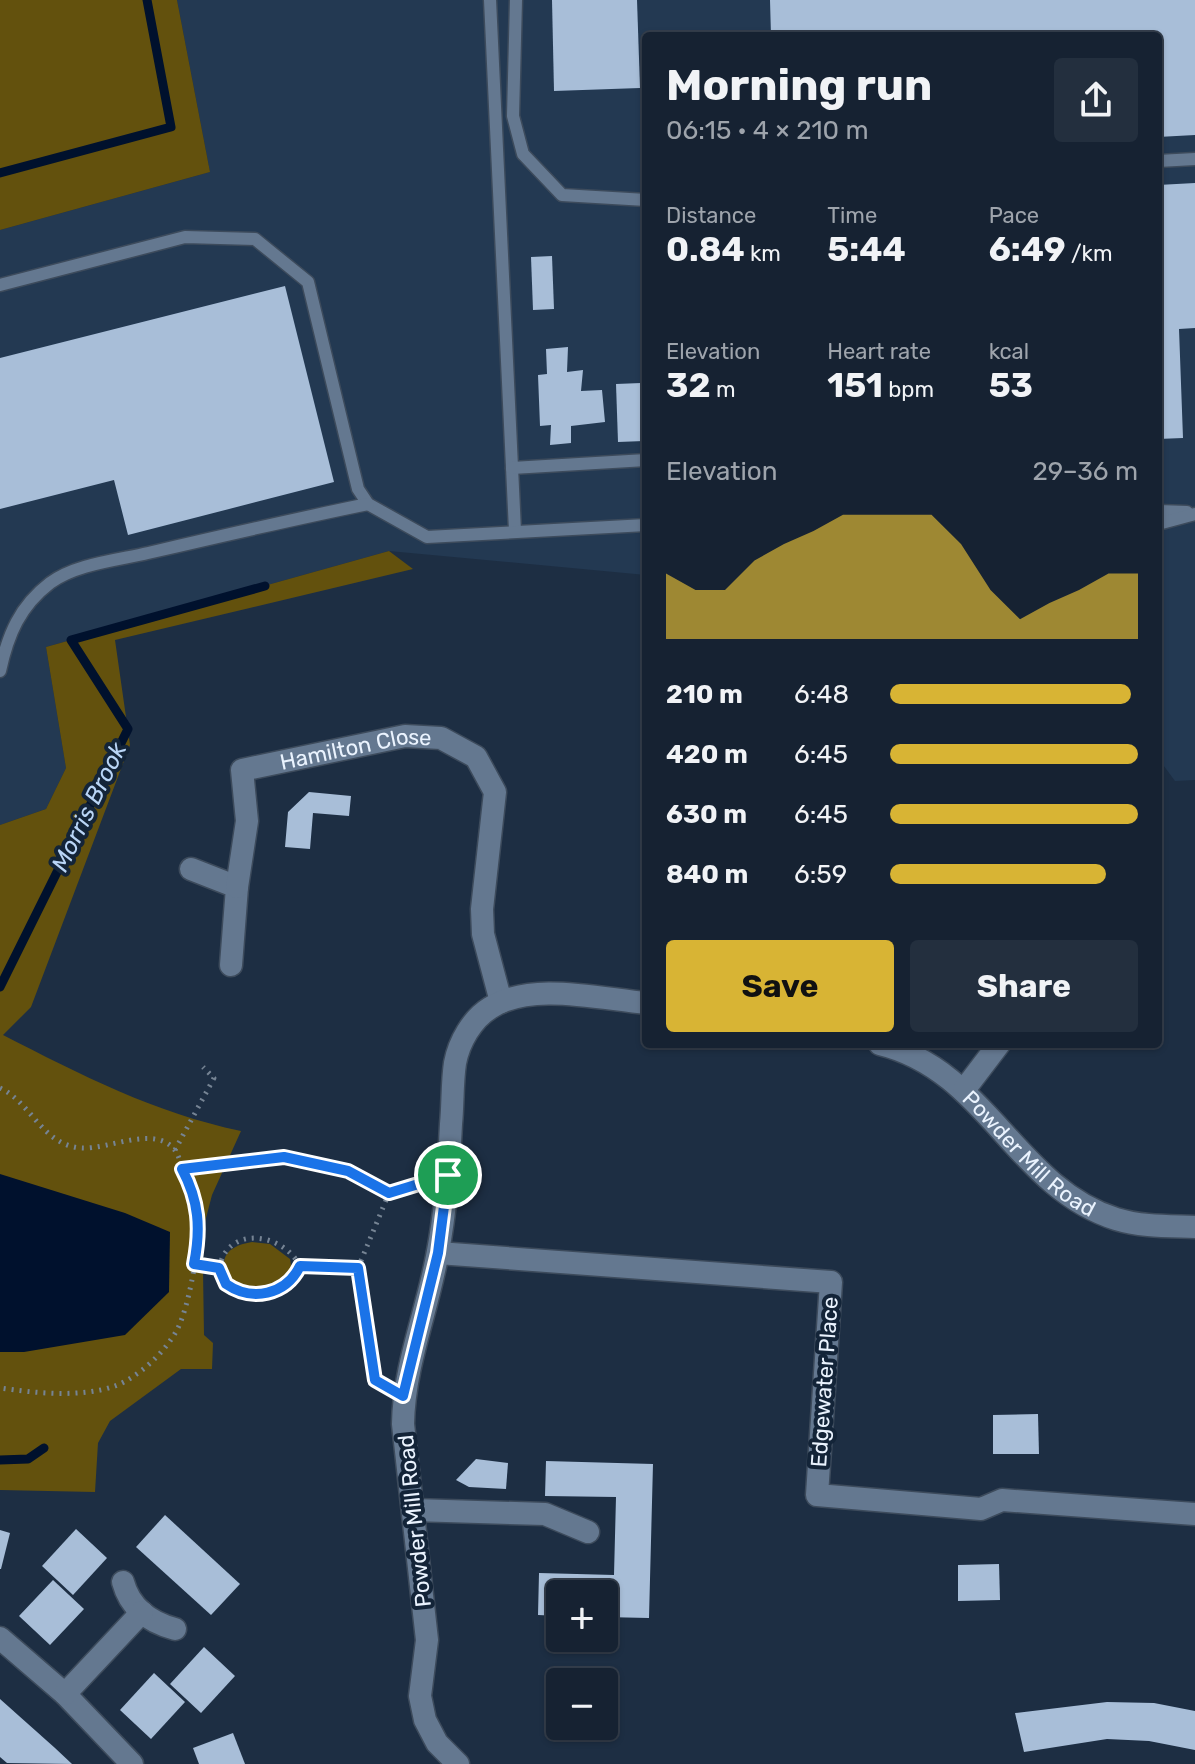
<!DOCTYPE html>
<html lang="en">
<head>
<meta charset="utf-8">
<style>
	:root { --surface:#162232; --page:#232f3e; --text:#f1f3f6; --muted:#9ea4ac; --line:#353f4d; --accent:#d8b434 }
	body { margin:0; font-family:Rubik,sans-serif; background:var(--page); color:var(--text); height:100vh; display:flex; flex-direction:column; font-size:30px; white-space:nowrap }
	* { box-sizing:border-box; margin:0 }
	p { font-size:26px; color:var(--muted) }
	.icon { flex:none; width:44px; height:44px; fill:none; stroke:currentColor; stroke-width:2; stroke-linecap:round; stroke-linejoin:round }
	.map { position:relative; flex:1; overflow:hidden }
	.details { position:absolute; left:642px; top:32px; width:520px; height:1016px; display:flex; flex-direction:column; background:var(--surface); border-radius:8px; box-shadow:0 2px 6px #0004,0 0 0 2px var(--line) }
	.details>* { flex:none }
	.tools { position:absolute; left:546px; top:1580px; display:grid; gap:16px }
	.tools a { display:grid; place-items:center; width:72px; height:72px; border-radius:8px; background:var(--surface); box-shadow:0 2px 6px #0004,0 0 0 2px var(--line); font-size:40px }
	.pin { position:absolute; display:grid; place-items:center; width:68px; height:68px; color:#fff; margin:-34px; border:4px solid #fff; border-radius:50%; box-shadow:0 2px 8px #0007 }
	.round { display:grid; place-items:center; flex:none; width:84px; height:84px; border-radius:8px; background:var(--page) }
	.overview { display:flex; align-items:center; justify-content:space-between; height:136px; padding:0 24px }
	h1 { font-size:44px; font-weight:700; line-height:60px }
	.figures { display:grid; grid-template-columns:repeat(3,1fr); gap:12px; height:136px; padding:8px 24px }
	.figures div { display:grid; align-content:center }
	.figures b { font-size:34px; font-weight:700 }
	.figures small { font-size:22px; font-weight:400 }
	.figures p { font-size:22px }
	.chart { height:224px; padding:16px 24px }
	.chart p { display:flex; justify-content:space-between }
	.chart svg { width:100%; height:144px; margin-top:8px; fill:var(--accent); opacity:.7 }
	.action { display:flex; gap:16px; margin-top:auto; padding:16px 24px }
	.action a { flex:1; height:92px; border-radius:8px; background:var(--accent); color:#111; font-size:32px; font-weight:700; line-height:92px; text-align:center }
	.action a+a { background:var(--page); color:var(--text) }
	ul { padding:0 24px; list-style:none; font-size:26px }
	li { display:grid; grid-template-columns:128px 96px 1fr; align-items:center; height:60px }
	li i { height:20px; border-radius:10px; background:var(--accent) }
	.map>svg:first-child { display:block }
</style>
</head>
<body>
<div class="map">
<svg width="1195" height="1764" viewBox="0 0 1195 1764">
	<rect width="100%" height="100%" fill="#1d2e43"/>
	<path fill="#233952" d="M177,0H1195V780L1175,781L1158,758V36H646V575L389,551L46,647L66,768L46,809L0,825V230L210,172Z"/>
	<g fill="#63510d">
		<path d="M0,0H177L210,172L0,230Z"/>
		<path d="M389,551L413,569L115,640L130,745L31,1007L3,1035C81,1075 155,1113 241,1131L212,1195L194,1264L203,1271L204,1335L213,1343L212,1369H181L110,1421L98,1443L95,1492L0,1490V825L46,809L66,768L46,647Z"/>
		<path d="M252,1242L270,1244L290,1259L292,1271C252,1325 186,1252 252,1242Z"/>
	</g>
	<path fill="#00112d" d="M0,1174L125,1213L170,1232L169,1292L125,1335L24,1352H0Z"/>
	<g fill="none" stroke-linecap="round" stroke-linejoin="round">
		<g stroke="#00112d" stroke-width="9">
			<path d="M0,173L171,127L147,0"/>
			<path d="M0,987L128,729L71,640L265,586"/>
			<path d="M0,1460L28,1459L44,1448"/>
		</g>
	</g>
	<g fill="#a8bed8">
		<path d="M552,0H637L640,88L554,91Z"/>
		<path d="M770,0H1195V135L1158,137V36H771Z"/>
		<path d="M1195,183V328L1179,329L1183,438L1158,439V185Z"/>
		<path d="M552,256L554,309L533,310L531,257Z"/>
		<path d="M285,286L334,482L128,535L114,480L0,509V358Z"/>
		<path d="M568,347L567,372L583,370L581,391L602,390L605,422L571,426V443L550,445L551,425L540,426L538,375L547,374L546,349Z"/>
		<path d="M641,383L644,441L618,442L616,384Z"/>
		<path d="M309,792L351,796L349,816L313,813L310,849L285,847L288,812Z"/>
		<path d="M1038,1414L1039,1454H993V1415Z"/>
		<path d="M476,1459L508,1463L506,1489L469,1487L456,1480Z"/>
		<path d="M546,1461L653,1464L649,1618L604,1617V1594H560V1616L538,1615L539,1573L614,1575L616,1497L545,1496Z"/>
		<path d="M165,1515L240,1584L211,1615L136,1547Z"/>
		<path d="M76,1529L107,1558L73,1595L42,1566Z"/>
		<path d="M0,1530L10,1533L1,1569H0Z"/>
		<path d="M999,1564L1000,1600L958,1601V1565Z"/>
		<path d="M53,1580L84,1609L50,1645L19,1616Z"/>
		<path d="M204,1647L235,1676L201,1713L170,1684Z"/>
		<path d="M154,1673L185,1702L151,1739L120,1710Z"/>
		<path d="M0,1699L55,1748L72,1764L7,1763L0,1757Z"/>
		<path d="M1107,1702L1154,1703L1195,1711V1750L1149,1741L1107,1739L1024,1752L1015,1713Z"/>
		<path d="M233,1733L245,1764H199L193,1748Z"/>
	</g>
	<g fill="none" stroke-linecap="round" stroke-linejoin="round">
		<g stroke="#3d4b5c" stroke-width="15">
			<g id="service">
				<path d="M490,0L515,531"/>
				<path d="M516,0L513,116L523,154L562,195L646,200"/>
				<path d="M1158,161L1195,159"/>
				<path d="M0,285L185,237L255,239L308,282L358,489L368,504L427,537L646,525"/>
				<path d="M512,468L646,460"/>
				<path d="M1158,511L1187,512"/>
				<path d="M1158,524L1195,514"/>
				<path d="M0,671C8,634 20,606 50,583C75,564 118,560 148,553C221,536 294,519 368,504"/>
			</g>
		</g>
		<g stroke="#3d4b5c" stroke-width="25">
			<g id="minor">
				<path d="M191,869L237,887L231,965"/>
				<path id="s1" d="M237,887L247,821L242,770L405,736L441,738L476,757L495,792L482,909L483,934L501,1002"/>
				<path id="s2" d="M880,1044C987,1070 1015,1187 1116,1219C1142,1227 1169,1226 1195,1227"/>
				<path d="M964,1090L999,1044"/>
				<path d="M438,1253L831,1282L817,1495L981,1509L1002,1500L1195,1514"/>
				<path d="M414,1510L545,1514L588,1532"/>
				<path d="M123,1582C130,1608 149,1622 175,1629"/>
				<path d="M0,1638L65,1694L132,1764"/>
				<path d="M65,1694L142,1612"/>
				<path d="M458,1764L437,1743L425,1720L420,1696L427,1640L403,1424C404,1364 428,1310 438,1251C446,1209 449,1166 451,1124C453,1104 452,1083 455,1063C459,1042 472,1019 490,1008C531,981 600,999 646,1003"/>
			</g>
		</g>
		<g stroke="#768494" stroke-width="5" stroke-dasharray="2 6" stroke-linecap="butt">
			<path d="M0,1088C31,1102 42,1145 81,1148C108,1150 153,1125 174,1149C179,1155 181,1165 184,1172C187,1179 192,1186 195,1193C205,1222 191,1303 177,1330C165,1352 139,1377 115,1386C81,1398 35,1393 0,1388"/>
			<path d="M175,1150L214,1078L203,1067"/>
			<path d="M182,1169L284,1157L348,1171L389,1193"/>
			<path d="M194,1264L219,1268L226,1284C252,1302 286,1295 300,1266L358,1268"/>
			<path d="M219,1268C228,1224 283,1233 300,1266"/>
			<path d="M381,1384L375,1380L358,1268L389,1193L424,1184"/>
		</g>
		<use href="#service" stroke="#647890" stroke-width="12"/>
		<use href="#minor" stroke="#647890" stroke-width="22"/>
	</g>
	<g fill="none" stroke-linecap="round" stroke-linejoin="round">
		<g stroke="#fff" stroke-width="16">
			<path id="route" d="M284,1157L348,1171L389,1193L448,1175L438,1253L403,1396L375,1380L358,1268L300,1266C286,1295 252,1302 226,1284L219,1268L194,1264C201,1228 199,1201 182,1169Z"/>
		</g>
		<use href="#route" stroke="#1a73e8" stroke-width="10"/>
	</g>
	<g text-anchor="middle" stroke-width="8" stroke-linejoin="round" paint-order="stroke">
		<g font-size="22" fill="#eaf3fe" stroke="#132438">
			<text dy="8" stroke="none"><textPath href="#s1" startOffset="234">Hamilton Close</textPath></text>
			<text dy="8" stroke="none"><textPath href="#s2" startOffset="188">Powder Mill Road</textPath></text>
			<text transform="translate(824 1382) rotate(-86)" y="8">Edgewater Place</text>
			<text transform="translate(414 1521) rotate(-96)" y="8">Powder Mill Road</text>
		</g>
		<g font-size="24" font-style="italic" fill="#b9d5f6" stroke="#132438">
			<text transform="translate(89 807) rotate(-64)" y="8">Morris Brook</text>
		</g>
	</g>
</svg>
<div class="tools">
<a>+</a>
<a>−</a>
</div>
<div class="pin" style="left:448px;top:1175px;background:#1e9e55"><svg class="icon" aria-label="arrive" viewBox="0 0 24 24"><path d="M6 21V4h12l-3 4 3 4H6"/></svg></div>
<section class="details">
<div class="overview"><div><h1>Morning run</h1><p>06:15 · 4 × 210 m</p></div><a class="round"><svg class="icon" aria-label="share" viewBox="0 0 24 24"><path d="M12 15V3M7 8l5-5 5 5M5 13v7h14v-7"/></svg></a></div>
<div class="figures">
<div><p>Distance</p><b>0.84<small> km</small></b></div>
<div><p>Time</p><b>5:44</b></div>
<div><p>Pace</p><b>6:49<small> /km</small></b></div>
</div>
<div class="figures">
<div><p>Elevation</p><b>32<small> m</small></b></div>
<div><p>Heart rate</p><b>151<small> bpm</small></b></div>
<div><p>kcal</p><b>53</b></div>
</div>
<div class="chart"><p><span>Elevation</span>29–36 m</p>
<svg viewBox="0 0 160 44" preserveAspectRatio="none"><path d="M0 44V24L10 29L20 29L30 20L40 15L50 11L60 6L70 6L80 6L90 6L100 15L110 29L120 38L130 33L140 29L150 24L160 24V44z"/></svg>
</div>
<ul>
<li><b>210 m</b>6:48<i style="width:97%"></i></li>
<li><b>420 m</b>6:45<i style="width:100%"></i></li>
<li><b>630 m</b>6:45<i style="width:100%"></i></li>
<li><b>840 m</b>6:59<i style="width:87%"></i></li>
</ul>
<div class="action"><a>Save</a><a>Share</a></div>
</section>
</div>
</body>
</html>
